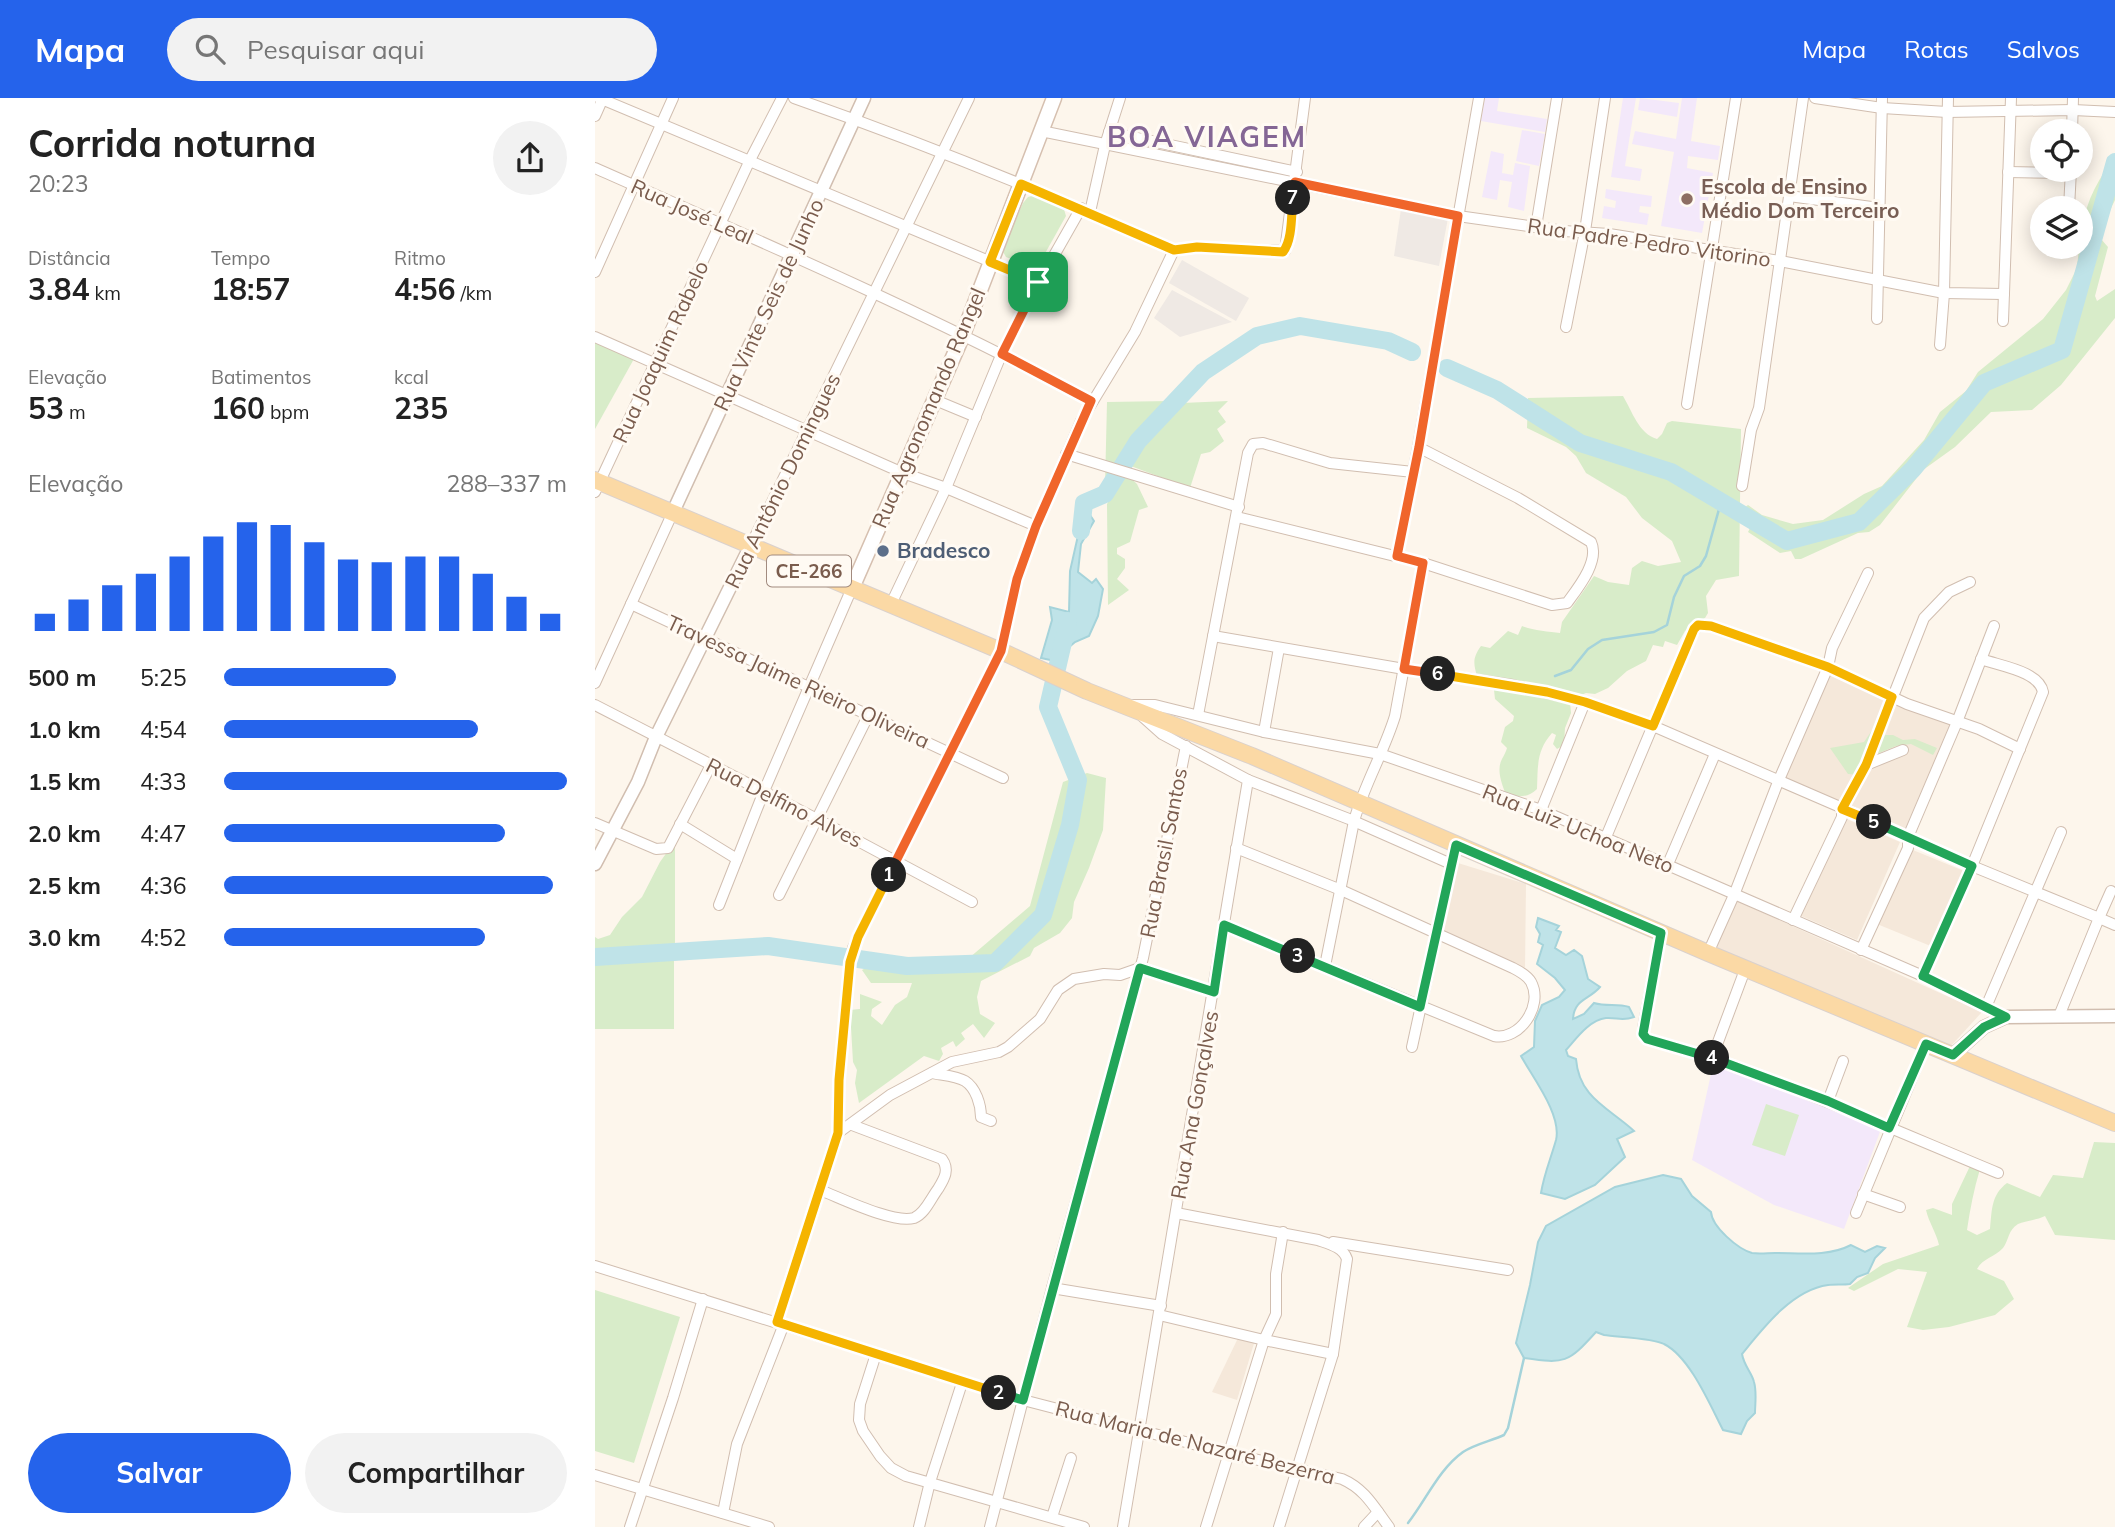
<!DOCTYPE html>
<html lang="pt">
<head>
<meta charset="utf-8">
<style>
	:root { --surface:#fff; --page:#f2f2f2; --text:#222; --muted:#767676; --accent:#2563eb }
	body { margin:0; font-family:Mulish,sans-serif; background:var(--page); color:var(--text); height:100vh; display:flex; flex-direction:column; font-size:26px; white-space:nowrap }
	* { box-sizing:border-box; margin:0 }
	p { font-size:23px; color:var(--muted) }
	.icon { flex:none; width:38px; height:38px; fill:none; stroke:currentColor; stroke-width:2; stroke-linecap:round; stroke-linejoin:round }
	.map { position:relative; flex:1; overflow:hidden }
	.side { display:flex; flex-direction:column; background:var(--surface); width:595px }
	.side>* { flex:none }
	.fabs { position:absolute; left:1435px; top:21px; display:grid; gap:14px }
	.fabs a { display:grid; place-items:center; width:63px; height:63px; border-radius:50%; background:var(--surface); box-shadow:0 4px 18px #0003; font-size:35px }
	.pin { position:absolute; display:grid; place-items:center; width:60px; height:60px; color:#fff; margin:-30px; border-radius:14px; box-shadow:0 4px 10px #0006 }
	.km { position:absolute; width:35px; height:35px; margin:-18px; border-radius:50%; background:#222; color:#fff; font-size:19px; line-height:35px; text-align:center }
	.round { display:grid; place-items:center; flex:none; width:74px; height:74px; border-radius:37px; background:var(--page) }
	.head { display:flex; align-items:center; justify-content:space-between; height:119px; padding:0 28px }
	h1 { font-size:38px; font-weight:700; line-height:52px }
	.stats { display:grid; grid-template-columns:repeat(3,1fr); gap:10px; height:119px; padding:7px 28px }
	.stats div { display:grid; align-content:center }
	.stats b { font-size:30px; font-weight:700 }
	.stats small { font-size:19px; font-weight:400 }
	.stats p { font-size:19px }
	.chart { height:196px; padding:14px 28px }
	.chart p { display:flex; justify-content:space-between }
	.chart svg { width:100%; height:126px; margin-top:7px; stroke:var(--accent); stroke-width:6 }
	.cta { display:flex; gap:14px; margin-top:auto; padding:14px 28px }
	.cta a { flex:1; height:80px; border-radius:42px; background:var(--accent); color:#fff; font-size:28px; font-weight:700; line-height:80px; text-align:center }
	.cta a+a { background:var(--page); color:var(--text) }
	ul { padding:0 28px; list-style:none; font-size:23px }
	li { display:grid; grid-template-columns:112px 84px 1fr; align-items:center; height:52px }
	li i { height:18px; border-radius:9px; background:var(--accent) }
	header { display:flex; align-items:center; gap:42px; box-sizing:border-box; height:98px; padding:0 35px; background:var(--accent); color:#fff }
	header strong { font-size:33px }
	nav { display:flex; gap:38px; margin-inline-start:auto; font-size:24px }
	.search { width:490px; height:63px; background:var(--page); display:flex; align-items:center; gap:18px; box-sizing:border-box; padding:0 24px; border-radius:38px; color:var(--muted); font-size:26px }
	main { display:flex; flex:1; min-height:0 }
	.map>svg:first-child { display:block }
</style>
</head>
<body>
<header>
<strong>Mapa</strong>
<div class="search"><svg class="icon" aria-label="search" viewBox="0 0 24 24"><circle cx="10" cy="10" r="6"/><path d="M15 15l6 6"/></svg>Pesquisar aqui</div>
<nav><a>Mapa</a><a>Rotas</a><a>Salvos</a></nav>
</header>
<main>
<section class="side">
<div class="head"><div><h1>Corrida noturna</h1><p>20:23</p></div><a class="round"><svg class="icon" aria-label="share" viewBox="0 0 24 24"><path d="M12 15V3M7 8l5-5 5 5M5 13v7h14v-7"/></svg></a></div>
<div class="stats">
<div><p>Distância</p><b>3.84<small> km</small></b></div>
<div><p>Tempo</p><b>18:57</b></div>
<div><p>Ritmo</p><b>4:56<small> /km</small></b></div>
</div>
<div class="stats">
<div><p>Elevação</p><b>53<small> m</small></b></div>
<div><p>Batimentos</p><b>160<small> bpm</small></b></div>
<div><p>kcal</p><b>235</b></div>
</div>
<div class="chart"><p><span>Elevação</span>288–337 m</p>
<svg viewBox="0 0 160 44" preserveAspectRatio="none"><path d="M5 44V38M15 44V33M25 44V28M35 44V24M45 44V18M55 44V11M65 44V6M75 44V7M85 44V13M95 44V19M105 44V20M115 44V18M125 44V18M135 44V24M145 44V32M155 44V38"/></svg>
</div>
<ul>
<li><b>500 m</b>5:25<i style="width:50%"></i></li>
<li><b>1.0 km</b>4:54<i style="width:74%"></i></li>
<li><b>1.5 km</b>4:33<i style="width:100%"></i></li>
<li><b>2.0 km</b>4:47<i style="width:82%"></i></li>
<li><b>2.5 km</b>4:36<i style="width:96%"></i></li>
<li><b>3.0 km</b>4:52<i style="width:76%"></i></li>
</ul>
<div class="cta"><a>Salvar</a><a>Compartilhar</a></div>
</section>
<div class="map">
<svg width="1520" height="1429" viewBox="0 0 1520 1429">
	<rect width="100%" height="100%" fill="#fdf6ec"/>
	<g fill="#f5e8da">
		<path d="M1233,572L1356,625L1311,734L1188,681Z"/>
		<path d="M1247,719L1305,744L1262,842L1204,817Z"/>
		<path d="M1313,750L1369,773L1338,849L1282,826Z"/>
		<path d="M863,765L931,786L930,871L842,835Z"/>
		<path d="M1140,802L1387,914L1355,949L1119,852Z"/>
		<path d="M644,1238L660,1242L642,1302L617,1294Z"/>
	</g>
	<g fill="#efe9e4">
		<path d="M806,111L853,120L844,168L799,158Z"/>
		<path d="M587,162L654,200L641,223L574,185Z"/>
		<path d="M577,192L637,224L585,239L559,220Z"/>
	</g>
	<g fill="#f3e8fa">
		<path d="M890,0H904L902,13L952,21L950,34L886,23Z"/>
		<path d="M1028,0H1041L1030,68L1047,71L1045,83L1016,79Z"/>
		<path d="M1045,0L1084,5L1082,19L1043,12Z"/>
		<path d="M1087,0H1102L1096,43L1125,48L1123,62L1093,58L1092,70L1118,75L1107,135L1066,128L1079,54L1037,46L1040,33L1081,41Z"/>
		<path d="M927,32L950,36L944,68L921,63Z"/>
		<path d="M896,53L909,56L907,75L918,77L920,65L935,68L929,113L913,109L917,84L905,82L902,102L887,99Z"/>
		<path d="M1011,91L1057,98L1056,109L1045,108L1044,114L1054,116L1052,127L1007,120L1009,108L1020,110L1021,103L1010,100Z"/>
		<path d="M1118,967L1212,1001L1286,1031L1249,1131L1179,1107L1097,1062Z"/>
	</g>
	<g fill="#d8ecc9">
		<path d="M1520,69V102L1505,133L1506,141L1513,149L1500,198L1502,203L1520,191V220L1466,287L1437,312L1396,314L1360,349L1328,372L1285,427L1274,434L1263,435L1206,461H1200L1196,453L1185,455L1153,434L1156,428L1149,410L1153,407L1167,417L1198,426L1228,422L1269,396L1287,388L1329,342L1345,314L1371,293L1383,274L1448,221L1471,192L1482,170L1484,149H1486C1486,120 1494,97 1510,73Z"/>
		<path d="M441,97L468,108L471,118L443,168L439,170L411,159L407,152L428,105L433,99Z"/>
		<path d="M0,242L40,259L0,331Z"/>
		<path d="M1028,298C1037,313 1044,336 1062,341L1067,336L1072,325L1077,323L1146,331L1144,478L1121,482L1111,498L1113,515L1110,520L1090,533L1082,547L1070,543L1068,549L1058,547L1051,563L1032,573L1013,590L1000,596L991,595L984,598L882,578C878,565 878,559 886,548L895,550L913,533L923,537L927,528C936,532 954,534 965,535L967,524L999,478L1013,484L1034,487L1037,470L1047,463L1063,468L1086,464L1077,443L1047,420L1031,399L991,375L981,358L971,349L932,330L933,300Z"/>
		<path d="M575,303L542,337L510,388L512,304Z"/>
		<path d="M633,303L623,313L631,324L622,331L629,343L615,354L606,356L595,390L533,367L547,345L587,305Z"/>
		<path d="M530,375L542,386L553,409L544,412L535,444L522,450V456L530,461V470L522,481L534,492L513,507L512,406Z"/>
		<path d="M904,587L975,604L976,615L970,630L969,647L962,651L958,646L961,637L957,635C941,653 943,669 942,691C933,700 924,699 911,697C907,686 901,672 907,661C909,657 911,654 912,650L906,644L910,629L918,623L919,618L900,601L899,592Z"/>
		<path d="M1280,628L1286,637H1298L1308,642L1320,641L1342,650L1338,657L1316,646L1301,648L1272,660L1264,677L1253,676L1235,650L1269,644Z"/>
		<path d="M492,675L511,680L508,732L494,770L479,804L477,820L465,835L439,850L435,858L386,883L382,899L385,916L400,925L389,940L378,926L366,935L370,941L361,949L358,943L346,950L348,956L344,963L329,958L264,1005L260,985L262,972L258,964L255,912L265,911V896L287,904L277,911L276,918L287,927L300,907L312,899L317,885H276L267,872L288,860L367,866L435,808L468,684Z"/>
		<path d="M80,743V851L0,859V839L3,841L15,837L27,819L47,799L65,764Z"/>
		<path d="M79,857V931H0V864Z"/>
		<path d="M1171,1006L1204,1017L1190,1058L1157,1047Z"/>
		<path d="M1499,1044L1520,1045V1142L1460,1137L1450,1118C1442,1122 1430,1123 1423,1126C1413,1132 1414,1142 1408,1150C1400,1159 1388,1160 1382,1171L1409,1183L1419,1201L1400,1217L1354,1229L1328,1232L1312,1229L1332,1174L1303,1171L1259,1193L1253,1190L1288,1166L1344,1147C1341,1134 1334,1125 1331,1112L1338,1110L1357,1117V1106L1375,1068L1385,1071C1379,1091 1375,1111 1372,1132L1382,1137L1395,1131C1397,1112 1396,1097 1412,1085L1445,1099L1458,1077L1488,1080Z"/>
		<path d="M0,1192L85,1219L39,1365L0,1353Z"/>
	</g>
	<g fill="#bfe3e8" stroke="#a5d3da" stroke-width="2">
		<path d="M509,393L493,414L499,423L486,446L483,474L497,485L501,481L508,491L503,518L494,538L480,544L473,550L461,542L460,563L446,560L457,522L455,509L474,514L475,473L491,402Z"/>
		<path d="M943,820L964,828L961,832L966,834L960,850L971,857L979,852L987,858L993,881L1005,889C994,902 979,901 978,921L989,916L999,905C1012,909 1022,905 1034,909L1039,919C1026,924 1022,919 1011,920C994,922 981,941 971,952L973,958L981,961C984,1000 1014,1010 1039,1033L1022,1041L1030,1059L1000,1087L970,1101L946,1095C949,1076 956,1060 961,1042C967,1017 938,980 926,958L939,949L940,923L947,907L964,899L970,892L960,880L942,866L948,847L943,844L945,836L941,829Z"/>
		<path d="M1068,1077L1086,1081L1097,1098L1116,1114C1117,1129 1143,1151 1157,1155C1164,1156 1173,1155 1180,1155C1205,1155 1233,1159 1256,1147L1270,1154L1282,1148L1290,1150L1280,1160L1273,1175L1262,1179L1255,1186C1248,1187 1240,1186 1233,1187C1197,1192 1168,1230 1147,1256C1149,1268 1157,1275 1159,1284C1162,1294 1160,1306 1160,1315L1152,1323L1146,1336L1128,1332C1115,1307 1095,1259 1069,1246C1059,1240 1022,1239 1009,1237L1001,1234C973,1265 970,1266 929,1260L921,1245L935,1187L943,1144L951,1128L1020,1089Z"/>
	</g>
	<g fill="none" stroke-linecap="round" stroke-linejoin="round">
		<g stroke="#a5d3da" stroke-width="2.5">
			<path d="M960,578L976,572L993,551L1007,542L1059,534L1072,527L1079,499L1089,478L1105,468L1111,458L1126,404"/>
			<path d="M813,1425C831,1402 844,1371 868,1354C880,1346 896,1343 909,1337L913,1330L929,1260"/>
		</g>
		<g stroke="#bfe3e8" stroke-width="18">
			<path d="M852,270L902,292L985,345L1076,374L1192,443L1264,424L1318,371L1389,285L1467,252L1520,64"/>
			<path d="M486,433L489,405L510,396L543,343L608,274L662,238L705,228L793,243L817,254"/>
			<path d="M0,859L173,848L312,868L400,865L448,817L475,727L483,682L453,609L473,523"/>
		</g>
		<g stroke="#d1beb0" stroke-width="12">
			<g id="minor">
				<path d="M4,0L444,184"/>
				<path d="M199,0C328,45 454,96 579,152L540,234L486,323L441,428L422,481L406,553L258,850L255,864L244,982L243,1035"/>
				<path d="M1220,0L1287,10L1352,14L1478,12L1520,14"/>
				<path d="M0,18L8,0"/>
				<path d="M446,33L863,118L969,133L1014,136L1185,163L1349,195L1409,196"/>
				<path d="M1477,33L1478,0"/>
				<path d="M514,34L702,74"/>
				<path d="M0,70C167,144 336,217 496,303"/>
				<path d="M1413,74L1475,75"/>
				<path d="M1194,98L1284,110"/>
				<path d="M1474,110L1476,72"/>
				<path d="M495,114L510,47L525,0"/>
				<path d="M941,129L962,0"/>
				<path d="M579,152L602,149L690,153L710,0"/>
				<path d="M0,174L78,0"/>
				<path d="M1282,221L1287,0"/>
				<path d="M1408,223L1416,0"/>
				<path d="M971,229L990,133L1010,0"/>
				<path d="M0,239L308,375L351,390L441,428"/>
				<path d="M1345,247L1349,195L1353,0"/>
				<path d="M340,302L381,319"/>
				<path d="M1092,306L1141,0"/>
				<path d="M471,356L644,409"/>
				<path d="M1147,388L1156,332L1164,310L1208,0"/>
				<path d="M0,394L155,62L187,0"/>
				<path d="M642,419L828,465L957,507L972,505C983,490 1005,463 996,444L923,400L823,349"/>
				<path d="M155,449L374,0"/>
				<path d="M802,458L823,349L884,0"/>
				<path d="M36,506L408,680"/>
				<path d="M296,506L351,390L407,255L444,184L486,110"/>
				<path d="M618,538L809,571L918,587L990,604L1058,628L1289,728L1377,768L1504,820L1464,918"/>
				<path d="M0,585L78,414"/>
				<path d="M0,607L220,720L377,804"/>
				<path d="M538,607H560L669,634L785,656L946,712L1328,878L1411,919"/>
				<path d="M603,617L653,355L658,346L668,345L735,365L818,374"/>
				<path d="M669,634L684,550"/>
				<path d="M1271,667L1329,520L1354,494L1375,484"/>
				<path d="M653,682L754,721L856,766"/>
				<path d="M946,712L990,604"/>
				<path d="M0,725L61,751L73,750L116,667"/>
				<path d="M85,726L142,761"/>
				<path d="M1011,739L1096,537L1103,527L1116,528L1233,569L1312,606L1384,631L1425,651"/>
				<path d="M1073,766L1120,656"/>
				<path d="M1516,793L1504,820L1520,827"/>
				<path d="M184,797L273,618"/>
				<path d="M124,807L169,693L257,490"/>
				<path d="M1198,822L1247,719V711L1271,667L1308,652"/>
				<path d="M629,827L899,938C924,943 949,908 936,884C932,877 924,873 918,870L746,792L641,750"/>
				<path d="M1066,835L1048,930V936L1052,941C1173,975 1287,1027 1403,1075"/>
				<path d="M1266,852L1313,750V739L1362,624L1399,528"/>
				<path d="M1113,855L1139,797L1183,684L1233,569L1237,550L1273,475"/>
				<path d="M730,868L759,723C769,687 789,654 800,618L828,465"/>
				<path d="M1328,878L1377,768L1448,594C1444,573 1405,568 1386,561"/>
				<path d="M1391,909L1466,734"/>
				<path d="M817,949L861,747"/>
				<path d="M1117,960L1151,869"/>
				<path d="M337,975C346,977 362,978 370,983C381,990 386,1007 386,1019L396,1023"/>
				<path d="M1233,1003L1248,963"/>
				<path d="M225,1092C246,1100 298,1126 319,1120C330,1116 336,1100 343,1091C349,1081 355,1072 347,1061L257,1027"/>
				<path d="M1268,1096L1305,1109"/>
				<path d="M581,1115L723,1142C734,1146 748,1149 752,1161L738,1256L684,1429"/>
				<path d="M1261,1115L1331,946"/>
				<path d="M738,1144L913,1172"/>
				<path d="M0,1168L428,1302L633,1355L747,1381C770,1391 779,1409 794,1429"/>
				<path d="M457,1190L566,1208"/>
				<path d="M564,1217L669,1242L738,1256"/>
				<path d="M182,1224L243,1035L295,997L357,964L404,954L413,949L445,921L463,892L479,881L509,876L525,877L545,870L619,894"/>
				<path d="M281,1256L265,1306L264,1322L268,1333L285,1358L296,1370L311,1378L489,1429"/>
				<path d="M0,1377L174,1429"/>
				<path d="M128,1415L142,1346L189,1226"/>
				<path d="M457,1419L476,1360"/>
				<path d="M35,1429L78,1300L108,1201"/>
				<path d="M324,1429L335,1384L367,1285"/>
				<path d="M395,1429L457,1190L548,860L591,648"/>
				<path d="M528,1429L653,682L567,636L548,619"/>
				<path d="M611,1429L669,1242L681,1216V1176L688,1134"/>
				<path d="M769,1429L783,1414"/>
			</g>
		</g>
		<g stroke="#d1beb0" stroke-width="15">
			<g id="tertiary">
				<path d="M78,414L269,0"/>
				<path d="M0,766L43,684L61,639L155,449"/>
				<path d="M1358,957L1389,929L1411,919L1520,918"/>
			</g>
		</g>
		<g stroke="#d6c0b0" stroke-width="17">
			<path id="secondary" d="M257,490L367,239L459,0"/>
		</g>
		<g stroke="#dad1cd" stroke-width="18">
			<path id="primary" d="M0,382L406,553L492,593L657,658L1113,855L1520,1025"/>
		</g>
		<use href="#minor" stroke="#fff" stroke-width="10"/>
		<use href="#tertiary" stroke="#fff" stroke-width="12"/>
		<use href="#secondary" stroke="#fff" stroke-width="14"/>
		<use href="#primary" stroke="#fbd9a5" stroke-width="16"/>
	</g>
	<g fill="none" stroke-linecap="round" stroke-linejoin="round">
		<g stroke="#fff" stroke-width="14">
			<path id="split-1" d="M294,777L406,553L422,481L441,428L496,303L407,256L443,184"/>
		</g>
		<g stroke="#fff" stroke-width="14">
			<path id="split-2" d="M294,777L263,839L255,864L244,982L243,1035L182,1224L404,1295"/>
		</g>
		<g stroke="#fff" stroke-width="14">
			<path id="split-3" d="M404,1295L428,1302L545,870L619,894L629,827L703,858"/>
		</g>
		<g stroke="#fff" stroke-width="14">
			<path id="split-4" d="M703,858L825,909L861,747L1066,835L1048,936L1052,941L1117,960"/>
		</g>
		<g stroke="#fff" stroke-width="14">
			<path id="split-5" d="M1117,960L1233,1003L1294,1030L1331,946L1358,957L1389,929L1411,919L1328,878L1377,768L1279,724"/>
		</g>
		<g stroke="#fff" stroke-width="14">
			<path id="split-6" d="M843,576L952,594L990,604L1058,628L1099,531L1103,527L1116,528L1233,569L1297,599L1271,667L1247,711L1279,724"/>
		</g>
		<g stroke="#fff" stroke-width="14">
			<path id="split-7" d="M698,100L700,84L863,118L824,349L802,458L828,465L809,571L843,576"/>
		</g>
		<g stroke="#fff" stroke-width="14">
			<path id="split-8" d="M443,184L395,164L426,86L579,152L602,149L688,154C698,141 696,116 698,100"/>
		</g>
		<use href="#split-1" stroke="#f0652b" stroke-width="9"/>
		<use href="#split-2" stroke="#f5b400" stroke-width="9"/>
		<use href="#split-3" stroke="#22a559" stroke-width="9"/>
		<use href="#split-4" stroke="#22a559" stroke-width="9"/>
		<use href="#split-5" stroke="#22a559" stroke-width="9"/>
		<use href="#split-6" stroke="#f5b400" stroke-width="9"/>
		<use href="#split-7" stroke="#f0652b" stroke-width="9"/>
		<use href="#split-8" stroke="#f5b400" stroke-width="9"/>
	</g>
	<circle fill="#8d6e63" stroke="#fffaf3" stroke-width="2.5" cx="1092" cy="101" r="7"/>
	<circle fill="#5c6f8a" stroke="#fffaf3" stroke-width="2.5" cx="288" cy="453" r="7"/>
	<g text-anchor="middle" stroke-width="6" stroke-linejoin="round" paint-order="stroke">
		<rect fill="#fffaf3" stroke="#a28b7f" stroke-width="2" x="172" y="457.5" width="84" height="31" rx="5"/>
		<g font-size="19" font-weight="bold" fill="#7a5c4d">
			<text x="214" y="480">CE-266</text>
		</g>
		<g font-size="21" font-weight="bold" fill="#785e54" stroke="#fffaf3" text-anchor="start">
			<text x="1106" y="96">Escola de Ensino<tspan x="1106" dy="24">Médio Dom Terceiro</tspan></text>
		</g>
		<g font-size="21" fill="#7a5c4d" stroke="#fffaf3">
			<text transform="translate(97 114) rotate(24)" y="7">Rua José Leal</text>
			<text transform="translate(1054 145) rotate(8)" y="7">Rua Padre Pedro Vitorino</text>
			<text transform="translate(174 207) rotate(-65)" y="7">Rua Vinte Seis de Junho</text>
			<text transform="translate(66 254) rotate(-65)" y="7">Rua Joaquim Rabelo</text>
			<text transform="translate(334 310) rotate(-67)" y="7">Rua Agronomando Rangel</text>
			<text transform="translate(188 383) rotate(-64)" y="7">Rua Antônio Domingues</text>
			<text transform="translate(203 584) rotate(25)" y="7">Travessa Jaime Rieiro Oliveira</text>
			<text transform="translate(189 705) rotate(27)" y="7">Rua Delfino Alves</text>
			<text transform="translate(983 731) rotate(22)" y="7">Rua Luiz Uchoa Neto</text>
			<text transform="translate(569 755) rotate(-79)" y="7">Rua Brasil Santos</text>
			<text transform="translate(600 1007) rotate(-80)" y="7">Rua Ana Gonçalves</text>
			<text transform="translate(600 1345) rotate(14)" y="7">Rua Maria de Nazaré Bezerra</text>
		</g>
		<g font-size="21" font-weight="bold" fill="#4e5e75" stroke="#fffaf3" text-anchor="start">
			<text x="302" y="460">Bradesco</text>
		</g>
		<g font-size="28" font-weight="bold" letter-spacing="2" fill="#846695" stroke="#fffaf3">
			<text x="612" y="49">BOA VIAGEM</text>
		</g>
	</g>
</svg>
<div class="fabs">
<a><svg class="icon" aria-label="locate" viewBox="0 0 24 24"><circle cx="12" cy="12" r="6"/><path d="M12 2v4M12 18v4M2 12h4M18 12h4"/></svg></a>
<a><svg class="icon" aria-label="layers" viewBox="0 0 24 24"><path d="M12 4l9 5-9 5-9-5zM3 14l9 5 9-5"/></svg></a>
</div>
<div class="pin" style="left:443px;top:184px;background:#1e9e55"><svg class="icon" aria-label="arrive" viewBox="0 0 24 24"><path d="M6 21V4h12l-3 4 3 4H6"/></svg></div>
<b class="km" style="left:294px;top:777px">1</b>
<b class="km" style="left:404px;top:1295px">2</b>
<b class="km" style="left:703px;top:858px">3</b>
<b class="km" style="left:1117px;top:960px">4</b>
<b class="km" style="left:1279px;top:724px">5</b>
<b class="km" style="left:843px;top:576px">6</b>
<b class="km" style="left:698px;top:100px">7</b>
</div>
</main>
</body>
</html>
